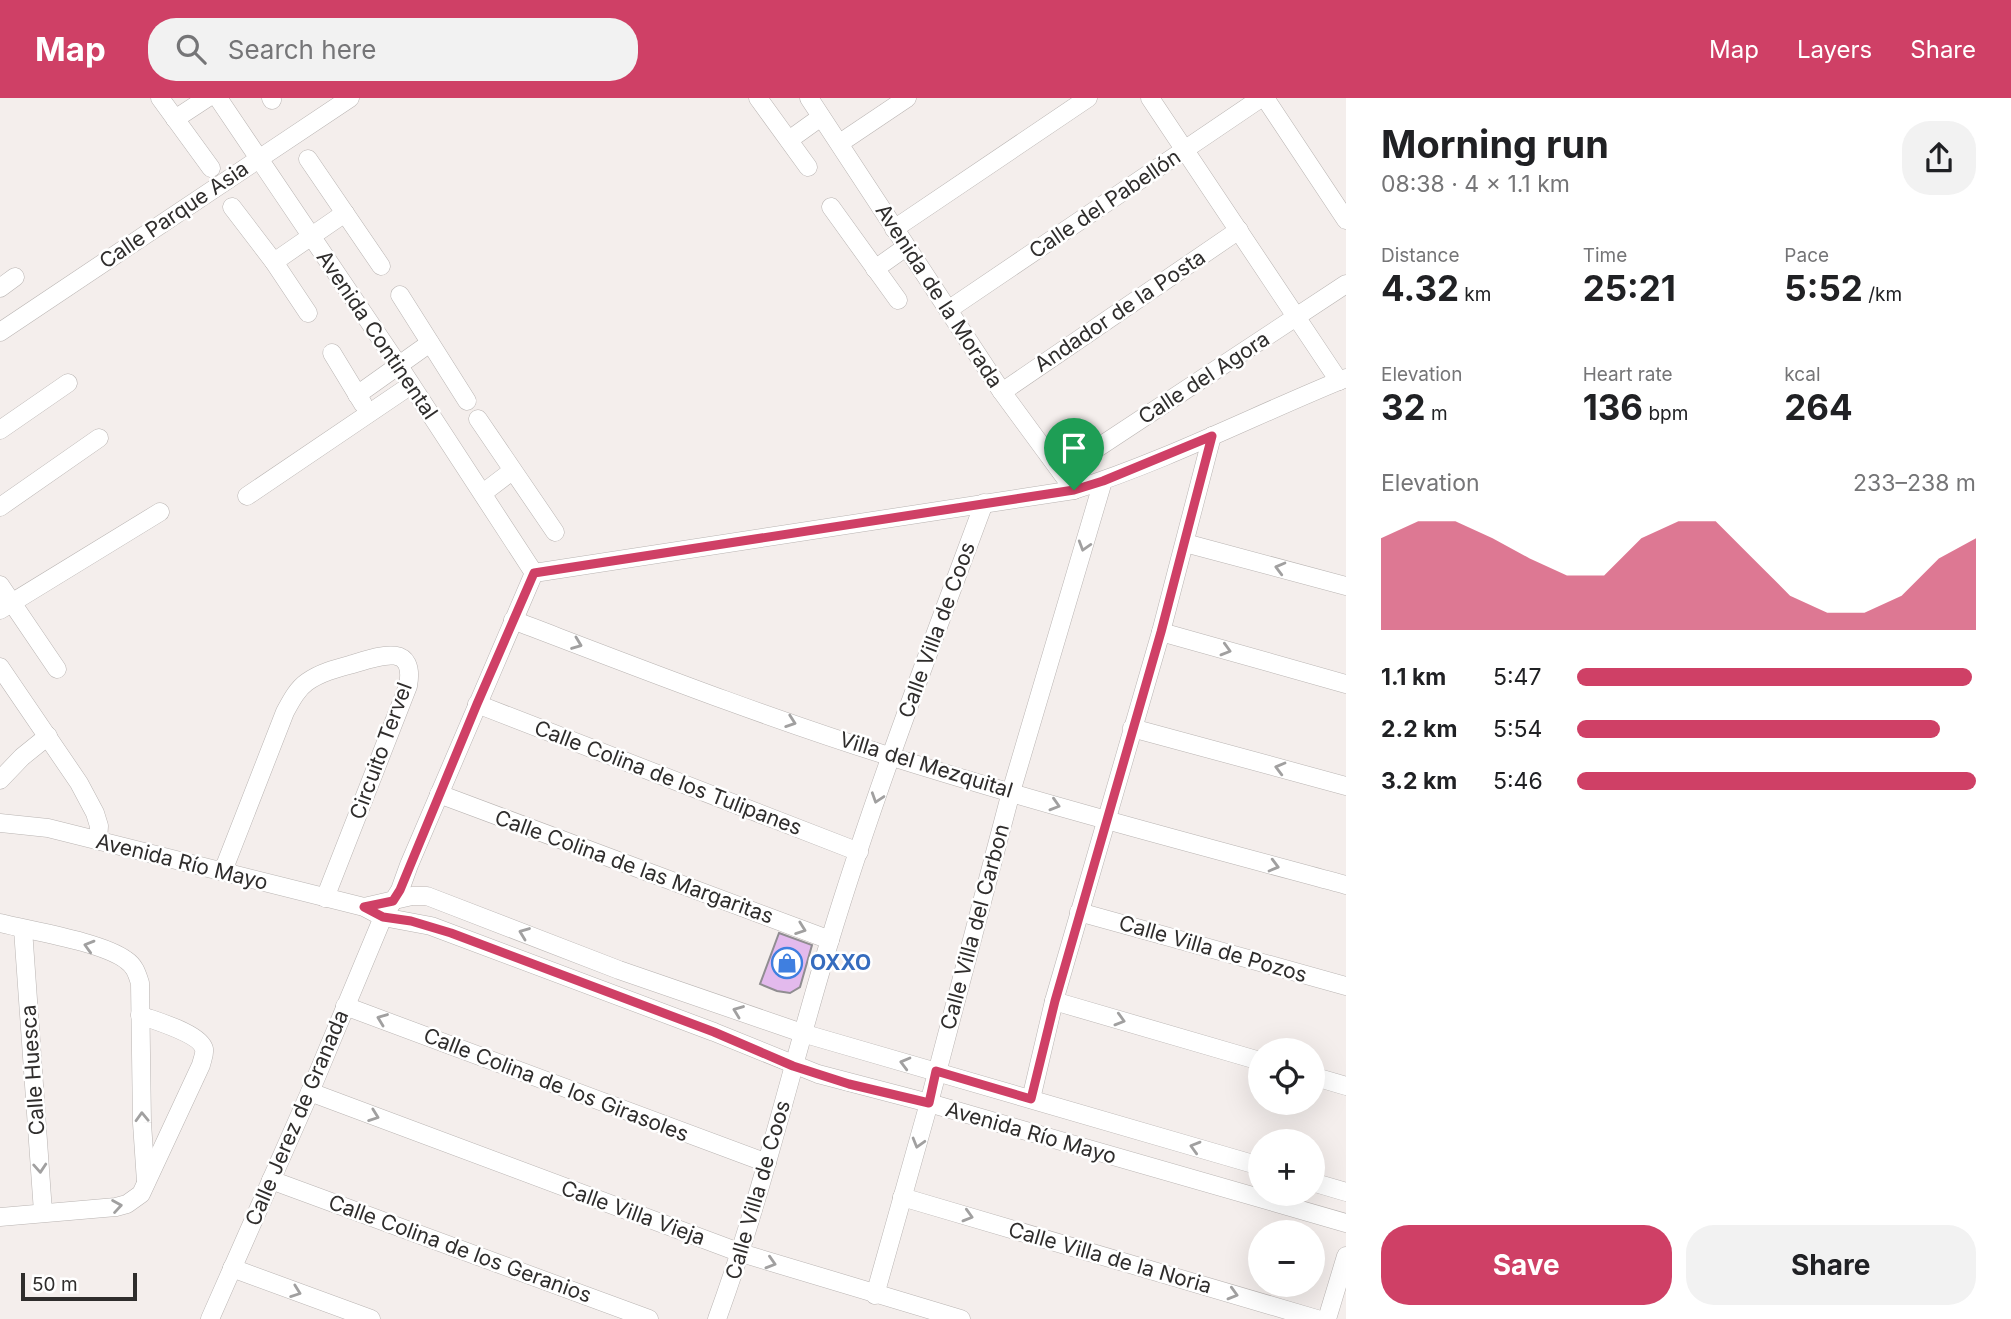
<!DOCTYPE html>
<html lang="en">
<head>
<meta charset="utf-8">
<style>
	:root { --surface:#fff; --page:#f2f2f2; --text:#202124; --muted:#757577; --accent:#cf4066 }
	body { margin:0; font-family:Inter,sans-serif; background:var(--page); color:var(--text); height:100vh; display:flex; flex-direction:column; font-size:26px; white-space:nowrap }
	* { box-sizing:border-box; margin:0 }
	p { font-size:23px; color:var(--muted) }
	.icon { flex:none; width:38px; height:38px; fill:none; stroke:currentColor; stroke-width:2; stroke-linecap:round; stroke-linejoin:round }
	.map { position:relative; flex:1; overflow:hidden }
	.drawer { display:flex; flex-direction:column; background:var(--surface); width:665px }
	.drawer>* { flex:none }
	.fabs { position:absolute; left:1248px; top:940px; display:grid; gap:14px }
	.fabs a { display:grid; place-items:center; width:77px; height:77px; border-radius:50%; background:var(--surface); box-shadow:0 7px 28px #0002; font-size:35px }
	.scale { position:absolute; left:21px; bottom:18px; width:116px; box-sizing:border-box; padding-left:7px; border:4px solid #2f2d2c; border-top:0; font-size:19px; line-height:24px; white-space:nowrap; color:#2f2d2c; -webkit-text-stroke:5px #fff; paint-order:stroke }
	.pin { position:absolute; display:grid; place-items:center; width:60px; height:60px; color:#fff; margin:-72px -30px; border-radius:50% 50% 50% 0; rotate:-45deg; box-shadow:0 0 7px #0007 }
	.pin .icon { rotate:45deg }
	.round { display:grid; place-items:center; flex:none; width:74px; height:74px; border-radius:28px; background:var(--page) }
	.head { display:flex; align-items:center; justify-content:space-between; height:119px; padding:0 35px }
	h1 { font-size:38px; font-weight:700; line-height:52px }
	.figures { display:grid; grid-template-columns:repeat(3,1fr); gap:10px; height:119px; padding:7px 35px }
	.figures div { display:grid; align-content:center }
	.figures b { font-size:35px; font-weight:700 }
	.figures small { font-size:19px; font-weight:400 }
	.figures p { font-size:19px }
	.chart { height:196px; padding:14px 35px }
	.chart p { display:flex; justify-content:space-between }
	.chart svg { width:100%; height:126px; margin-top:7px; fill:var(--accent); opacity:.7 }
	.action { display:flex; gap:14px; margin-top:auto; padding:14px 35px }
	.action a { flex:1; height:80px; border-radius:28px; background:var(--accent); color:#fff; font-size:28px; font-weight:700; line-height:80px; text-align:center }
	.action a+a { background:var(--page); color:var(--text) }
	ul { padding:0 35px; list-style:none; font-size:23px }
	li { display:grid; grid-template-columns:112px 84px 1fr; align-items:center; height:52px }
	li i { height:18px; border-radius:9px; background:var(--accent) }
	header { display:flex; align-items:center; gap:42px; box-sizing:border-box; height:98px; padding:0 35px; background:var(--accent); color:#fff }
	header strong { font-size:33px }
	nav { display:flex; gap:38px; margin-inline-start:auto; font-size:24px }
	.search { width:490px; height:63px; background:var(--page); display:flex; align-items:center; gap:18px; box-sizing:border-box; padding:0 24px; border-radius:28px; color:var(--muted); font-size:26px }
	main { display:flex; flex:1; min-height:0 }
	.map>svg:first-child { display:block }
</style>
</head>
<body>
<header>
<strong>Map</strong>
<div class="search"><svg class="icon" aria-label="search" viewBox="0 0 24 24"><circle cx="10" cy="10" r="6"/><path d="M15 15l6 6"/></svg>Search here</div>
<nav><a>Map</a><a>Layers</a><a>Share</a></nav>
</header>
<main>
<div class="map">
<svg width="1346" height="1221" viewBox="0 0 1346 1221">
	<rect width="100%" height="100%" fill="#f4eeec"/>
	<path fill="#e3baed" stroke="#908d91" stroke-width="2" d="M779,835L812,847L800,889L790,895L777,893L760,886Z"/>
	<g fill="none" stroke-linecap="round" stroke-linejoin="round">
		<g stroke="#b9b4b2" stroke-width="19">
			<g id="minor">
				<path d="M160,0L211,70"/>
				<path d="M218,0L399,268L534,475"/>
				<path d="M271,0L272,2"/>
				<path d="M758,0L808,69"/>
				<path d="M809,0L1002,294L1074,392"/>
				<path d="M1150,0L1339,283"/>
				<path d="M1265,0L1346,122"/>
				<path d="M175,21L207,0"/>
				<path d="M789,42L821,19"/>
				<path d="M840,45L907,0"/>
				<path d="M308,61L381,168"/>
				<path d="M232,109L274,164L308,215"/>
				<path d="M831,109L898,202"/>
				<path d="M894,131L1088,0"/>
				<path d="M274,164L345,115"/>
				<path d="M875,171L906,149"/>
				<path d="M0,190L15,179"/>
				<path d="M400,197L467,303"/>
				<path d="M948,212L1261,0"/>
				<path d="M0,234L350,0"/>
				<path d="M332,255L363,306"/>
				<path d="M1002,294L1239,132"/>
				<path d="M357,297L430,245"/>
				<path d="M478,321L555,434"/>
				<path d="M0,332L68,285"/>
				<path d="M1061,374L1346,186"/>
				<path d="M483,395L512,373"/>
				<path d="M247,398L411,287"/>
				<path d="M0,409L99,340"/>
				<path d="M1185,445L1346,488"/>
				<path d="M534,475L1074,392C1168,362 1255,317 1346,280"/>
				<path d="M0,487L57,571"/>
				<path d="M0,512L160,414"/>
				<path d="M513,522C639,570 764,619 892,659C1042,706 1194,746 1346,787"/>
				<path d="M1161,534L1346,586"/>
				<path d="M0,569L79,685L95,715L99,728L98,743"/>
				<path d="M477,606L859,754"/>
				<path d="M1132,630L1346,688"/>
				<path d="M0,682L22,659L48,638"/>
				<path d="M439,696L830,842"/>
				<path d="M0,725L48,730L364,809L383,819L431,828L714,934L818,976L929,1005L1346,1125"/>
				<path d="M223,773L285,614C291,603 297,591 307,584C321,574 338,570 353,566C379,558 416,544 408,588L325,800"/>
				<path d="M364,809L412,798H427L619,872L802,935L1260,1068"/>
				<path d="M1079,814L1346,888"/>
				<path d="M0,825C32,833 102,844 126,862C135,868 137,876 140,885L142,1025L146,1084"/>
				<path d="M23,831L43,1114"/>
				<path d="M1054,903L1260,963"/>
				<path d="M345,908L767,1065"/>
				<path d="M1312,978L1346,988"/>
				<path d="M310,994L741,1155L961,1221"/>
				<path d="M1031,1001L1054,903L1161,534L1212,338"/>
				<path d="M271,1082L649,1221"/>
				<path d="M1312,1084L1346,1094"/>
				<path d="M902,1099L1317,1221"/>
				<path d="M0,1119L116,1109L127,1106L141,1096L201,967C202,962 205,956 204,951C200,935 155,923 140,917"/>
				<path d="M232,1170L371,1221"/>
				<path d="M875,1197L929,1005L1011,694L1103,383"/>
				<path d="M210,1221L310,994L383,819L400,792L409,767L534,475"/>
				<path d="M717,1221C762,1098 791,970 829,845C874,696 930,551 984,405"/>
				<path d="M1327,1221L1346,1158"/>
			</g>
		</g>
		<use href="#minor" stroke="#fff" stroke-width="18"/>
	</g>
	<defs><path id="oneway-chevron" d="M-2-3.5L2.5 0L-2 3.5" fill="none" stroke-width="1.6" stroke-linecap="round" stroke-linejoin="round" transform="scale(1.75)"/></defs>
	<g stroke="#a1a0a0">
		<use href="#oneway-chevron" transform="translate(1084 448) rotate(107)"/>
		<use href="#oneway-chevron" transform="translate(1280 470) rotate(-165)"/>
		<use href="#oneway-chevron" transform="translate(577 546) rotate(21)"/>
		<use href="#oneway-chevron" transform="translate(1226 552) rotate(16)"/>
		<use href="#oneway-chevron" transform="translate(791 624) rotate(19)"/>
		<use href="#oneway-chevron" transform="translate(1280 670) rotate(-165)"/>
		<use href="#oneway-chevron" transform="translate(877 700) rotate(108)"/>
		<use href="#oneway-chevron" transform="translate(1055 707) rotate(17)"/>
		<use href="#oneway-chevron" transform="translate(1274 768) rotate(15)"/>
		<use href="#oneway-chevron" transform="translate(801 831) rotate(20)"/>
		<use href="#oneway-chevron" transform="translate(524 835) rotate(-159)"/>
		<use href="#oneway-chevron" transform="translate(89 848) rotate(-164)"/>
		<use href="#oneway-chevron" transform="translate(738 913) rotate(-159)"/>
		<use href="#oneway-chevron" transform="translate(382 921) rotate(-159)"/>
		<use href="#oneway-chevron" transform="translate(1120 922) rotate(16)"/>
		<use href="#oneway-chevron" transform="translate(905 965) rotate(-165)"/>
		<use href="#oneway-chevron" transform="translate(374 1018) rotate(20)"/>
		<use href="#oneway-chevron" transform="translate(142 1019) rotate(-92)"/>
		<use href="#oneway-chevron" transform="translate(918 1045) rotate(106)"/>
		<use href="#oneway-chevron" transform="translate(1195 1049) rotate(-164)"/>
		<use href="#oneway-chevron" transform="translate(40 1070) rotate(86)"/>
		<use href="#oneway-chevron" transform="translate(117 1108) rotate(-9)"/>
		<use href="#oneway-chevron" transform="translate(968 1118) rotate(16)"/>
		<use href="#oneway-chevron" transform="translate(771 1165) rotate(17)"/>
		<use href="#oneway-chevron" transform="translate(296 1194) rotate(20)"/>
		<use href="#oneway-chevron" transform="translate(1233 1196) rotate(16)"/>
	</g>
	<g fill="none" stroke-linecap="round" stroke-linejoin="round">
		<g stroke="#fff" stroke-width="14">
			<path id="route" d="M1212,338L1161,534L1055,903L1031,1001L936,973L929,1005L849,986L793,968L714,934L451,835L411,823L383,819L364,809L393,803L400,792L477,606L534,475L1074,392L1103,383Z"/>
		</g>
		<use href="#route" stroke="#cf4066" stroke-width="9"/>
	</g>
	<defs>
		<g id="shop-ring" transform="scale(1.575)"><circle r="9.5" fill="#fff" stroke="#3f7fe0" stroke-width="1.5"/><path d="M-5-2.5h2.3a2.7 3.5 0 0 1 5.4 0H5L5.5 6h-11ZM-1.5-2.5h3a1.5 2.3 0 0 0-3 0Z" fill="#3f7fe0"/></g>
	</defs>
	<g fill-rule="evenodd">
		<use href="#shop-ring" x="787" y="865"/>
	</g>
	<g text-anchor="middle" stroke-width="5" stroke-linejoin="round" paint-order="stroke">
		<g font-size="21" fill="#2f2d2c" stroke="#fff">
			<text transform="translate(1105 106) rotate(-34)" y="7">Calle del Pabellón</text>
			<text transform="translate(174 117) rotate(-34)" y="7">Calle Parque Asia</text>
			<text transform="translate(939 198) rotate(57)" y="7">Avenida de la Morada</text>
			<text transform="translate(1120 213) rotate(-34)" y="7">Andador de la Posta</text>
			<text transform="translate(377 237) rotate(56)" y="7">Avenida Continental</text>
			<text transform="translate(1204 280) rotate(-33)" y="7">Calle del Agora</text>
			<text transform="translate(937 532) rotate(-70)" y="7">Calle Villa de Coos</text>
			<text transform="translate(381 653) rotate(-70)" y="7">Circuito Tervel</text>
			<text transform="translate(926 667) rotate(17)" y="7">Villa del Mezquital</text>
			<text transform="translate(668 680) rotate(21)" y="7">Calle Colina de los Tulipanes</text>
			<text transform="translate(182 764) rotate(14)" y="7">Avenida Río Mayo</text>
			<text transform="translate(634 769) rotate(20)" y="7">Calle Colina de las Margaritas</text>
			<text transform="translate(975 829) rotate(-75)" y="7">Calle Villa del Carbon</text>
			<text transform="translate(1213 851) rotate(16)" y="7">Calle Villa de Pozos</text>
			<text transform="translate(33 972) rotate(-94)" y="7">Calle Huesca</text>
			<text transform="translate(556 987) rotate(21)" y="7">Calle Colina de los Girasoles</text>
			<text transform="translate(297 1020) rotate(-67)" y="7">Calle Jerez de Granada</text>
			<text transform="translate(1031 1035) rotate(16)" y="7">Avenida Río Mayo</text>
			<text transform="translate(758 1092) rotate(-74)" y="7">Calle Villa de Coos</text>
			<text transform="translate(633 1115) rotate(20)" y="7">Calle Villa Vieja</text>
			<text transform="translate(460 1151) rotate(20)" y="7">Calle Colina de los Geranios</text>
			<text transform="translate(1110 1160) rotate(16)" y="7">Calle Villa de la Noria</text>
		</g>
		<g font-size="21" font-weight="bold" fill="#366cbe" stroke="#fff" text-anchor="start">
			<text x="810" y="872">OXXO</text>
		</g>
	</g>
</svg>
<div class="fabs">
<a><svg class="icon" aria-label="locate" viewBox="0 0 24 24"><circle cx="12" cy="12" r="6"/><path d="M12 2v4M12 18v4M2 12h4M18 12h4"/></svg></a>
<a>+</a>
<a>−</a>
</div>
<div class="scale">50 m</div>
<div class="pin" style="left:1074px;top:392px;background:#1e9e55"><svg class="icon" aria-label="arrive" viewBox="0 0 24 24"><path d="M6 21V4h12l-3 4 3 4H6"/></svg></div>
</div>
<section class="drawer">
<div class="head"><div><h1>Morning run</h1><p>08:38 · 4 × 1.1 km</p></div><a class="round"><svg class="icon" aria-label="share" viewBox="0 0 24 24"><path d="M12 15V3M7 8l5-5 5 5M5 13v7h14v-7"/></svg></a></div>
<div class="figures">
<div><p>Distance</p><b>4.32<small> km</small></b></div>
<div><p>Time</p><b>25:21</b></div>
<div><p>Pace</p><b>5:52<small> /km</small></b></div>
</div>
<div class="figures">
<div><p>Elevation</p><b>32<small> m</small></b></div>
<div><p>Heart rate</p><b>136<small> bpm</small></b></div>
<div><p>kcal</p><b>264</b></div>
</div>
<div class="chart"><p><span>Elevation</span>233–238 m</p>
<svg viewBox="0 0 160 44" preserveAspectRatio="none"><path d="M0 44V12L10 6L20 6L30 12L40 19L50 25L60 25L70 12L80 6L90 6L100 19L110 32L120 38L130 38L140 32L150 19L160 12V44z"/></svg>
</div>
<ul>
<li><b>1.1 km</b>5:47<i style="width:99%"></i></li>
<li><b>2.2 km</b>5:54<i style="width:91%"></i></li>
<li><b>3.2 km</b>5:46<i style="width:100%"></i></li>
</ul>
<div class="action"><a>Save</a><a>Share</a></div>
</section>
</main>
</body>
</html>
